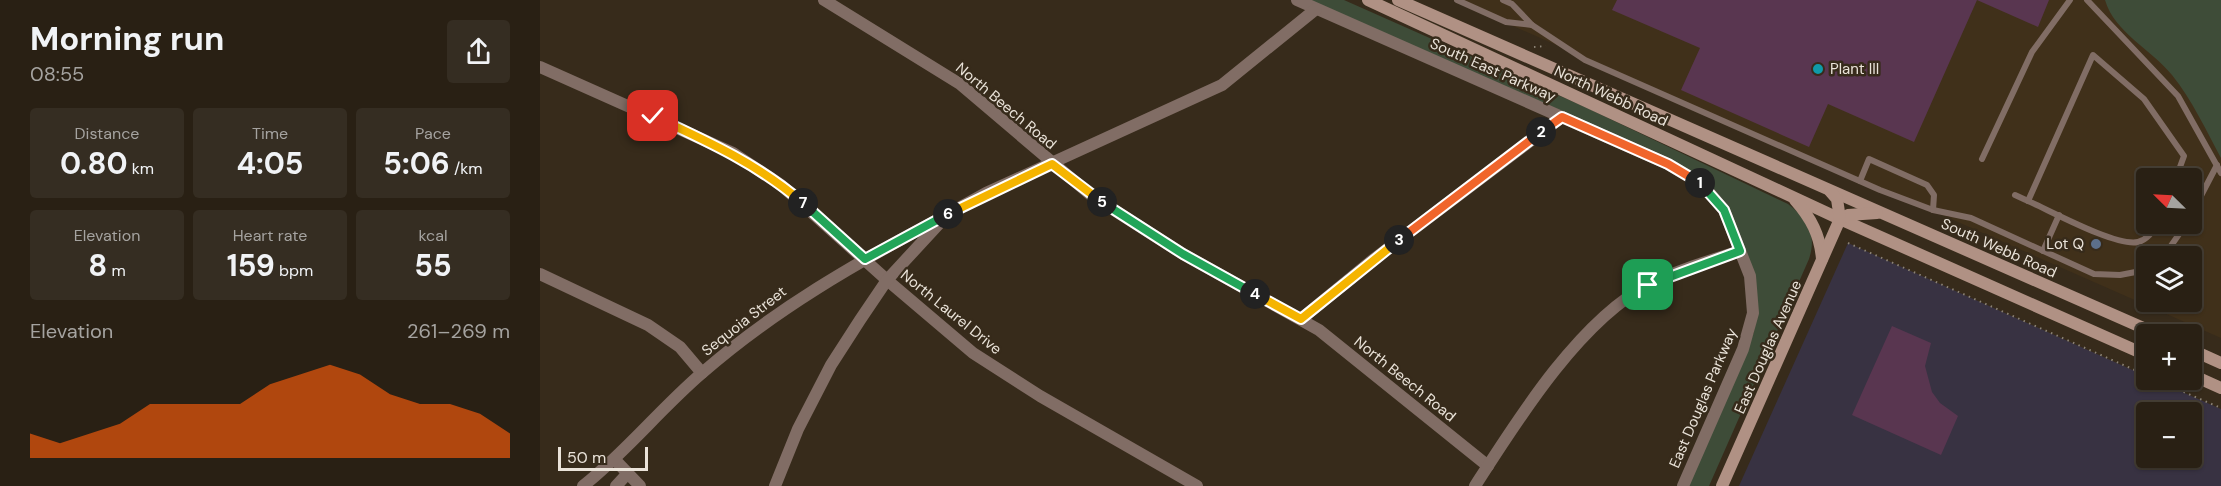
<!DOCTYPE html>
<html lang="en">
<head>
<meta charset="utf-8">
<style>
	:root { --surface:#292014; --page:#352d22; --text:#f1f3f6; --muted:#a5a3a0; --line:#453e34; --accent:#ea580c }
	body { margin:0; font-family:"DM Sans",sans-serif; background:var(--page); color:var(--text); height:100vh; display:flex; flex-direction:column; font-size:22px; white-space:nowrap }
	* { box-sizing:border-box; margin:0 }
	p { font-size:20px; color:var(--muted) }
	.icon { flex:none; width:33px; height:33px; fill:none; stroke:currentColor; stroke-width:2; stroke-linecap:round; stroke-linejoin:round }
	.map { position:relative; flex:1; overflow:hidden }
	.panel { display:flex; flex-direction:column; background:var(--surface); width:540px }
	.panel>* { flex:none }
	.needle { width:39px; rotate:294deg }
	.tools { position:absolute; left:1596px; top:168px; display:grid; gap:12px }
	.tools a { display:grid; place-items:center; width:66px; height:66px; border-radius:6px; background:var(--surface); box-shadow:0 2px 4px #0004,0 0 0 2px var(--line); font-size:30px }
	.scale { position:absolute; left:18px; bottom:15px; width:90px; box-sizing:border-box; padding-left:6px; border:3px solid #eae3d9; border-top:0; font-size:16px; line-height:21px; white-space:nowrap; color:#eae3d9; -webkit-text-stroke:4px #372b1b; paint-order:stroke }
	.pin { position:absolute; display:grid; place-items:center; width:51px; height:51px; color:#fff; margin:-26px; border-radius:12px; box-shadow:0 3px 9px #0006 }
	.km { position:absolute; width:30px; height:30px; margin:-15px; border-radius:50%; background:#222; color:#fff; font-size:16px; line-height:30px; text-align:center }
	.round { display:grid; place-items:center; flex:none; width:63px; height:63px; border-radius:6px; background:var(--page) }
	.summary { display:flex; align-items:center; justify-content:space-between; height:102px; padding:0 30px }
	h1 { font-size:33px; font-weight:700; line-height:45px }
	.metrics { display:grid; grid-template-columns:repeat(3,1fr); gap:9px; height:102px; padding:6px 30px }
	.metrics div { display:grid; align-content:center; border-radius:6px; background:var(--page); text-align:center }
	.metrics b { font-size:30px; font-weight:700 }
	.metrics small { font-size:16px; font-weight:400 }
	.metrics p { font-size:16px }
	.chart { height:168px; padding:12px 30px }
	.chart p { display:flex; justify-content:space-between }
	.chart svg { width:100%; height:108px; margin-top:6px; fill:var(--accent); opacity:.7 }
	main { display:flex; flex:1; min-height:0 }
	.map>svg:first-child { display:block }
</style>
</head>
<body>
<main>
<section class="panel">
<div class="summary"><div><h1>Morning run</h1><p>08:55</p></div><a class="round"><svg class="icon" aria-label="share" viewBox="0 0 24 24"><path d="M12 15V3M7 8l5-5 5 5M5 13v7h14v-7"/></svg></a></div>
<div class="metrics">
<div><p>Distance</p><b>0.80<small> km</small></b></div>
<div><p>Time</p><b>4:05</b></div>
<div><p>Pace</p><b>5:06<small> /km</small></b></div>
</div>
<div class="metrics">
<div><p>Elevation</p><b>8<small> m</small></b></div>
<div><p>Heart rate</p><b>159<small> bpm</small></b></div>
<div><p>kcal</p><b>55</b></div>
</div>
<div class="chart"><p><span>Elevation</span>261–269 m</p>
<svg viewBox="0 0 160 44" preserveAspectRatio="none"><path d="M0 44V34L10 38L20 34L30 30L40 22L50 22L60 22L70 22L80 14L90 10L100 6L110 10L120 18L130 22L140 22L150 26L160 34V44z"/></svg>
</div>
</section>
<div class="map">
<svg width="1681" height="486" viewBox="0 0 1681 486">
	<rect width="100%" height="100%" fill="#372b1b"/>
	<path fill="#383242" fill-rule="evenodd" d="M1308,243L1606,376V380H1615L1681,409V486H1199ZM1606,412H1652V458H1606Z"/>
	<path fill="#40301a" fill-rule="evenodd" d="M914,0H1681V338ZM1606,178H1652V224H1606ZM1606,256H1652V302H1606Z"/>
	<g fill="#3e4c38">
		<path d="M766,0H804L1045,107L1248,204C1268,219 1277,234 1269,259L1169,486H1148L1214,332L1216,301L1214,272L1164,179L1125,156Z"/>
		<path d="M1565,0H1681V158C1666,130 1652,100 1632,75C1612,50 1574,32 1565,0Z"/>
	</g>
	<g fill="#593650">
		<path d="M1077,0H1509L1498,27L1437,0L1374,142L1288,104L1269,147L1141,90L1160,48L1072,10Z"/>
		<path d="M1352,326L1391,343L1385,366L1392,392L1400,403L1418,416L1401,455L1312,415Z"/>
	</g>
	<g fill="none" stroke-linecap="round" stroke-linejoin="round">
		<g stroke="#8c8375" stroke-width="2" stroke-dasharray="1.5 4.5" stroke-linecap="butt">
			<path d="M994,47L1006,46"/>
			<path d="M1308,243L1606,375"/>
			<path d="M1616,380L1681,408"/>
		</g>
		<g stroke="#816d65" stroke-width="6">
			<path d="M917,0L966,22L992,25L972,4L963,0"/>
			<path d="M1547,0L1638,96L1681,173"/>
			<path d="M992,25L1045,60L1340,190L1393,210L1431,218L1554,274L1580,275L1606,270"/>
			<path d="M1442,159L1492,52L1530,0"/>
			<path d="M1320,181L1329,159L1387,185L1394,195L1393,210"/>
			<path d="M1475,195L1488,201"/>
			<path d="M1652,213L1677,165"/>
			<path d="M1618,224C1613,231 1607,240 1598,242C1576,247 1511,211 1488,201L1553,55L1604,99L1644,156L1636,178"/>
			<path d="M1503,251L1519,215"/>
			<path d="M1624,256L1646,224"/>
		</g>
		<g stroke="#816d65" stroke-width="12">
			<path d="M284,0L420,84L552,196L643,254L779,330L948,466"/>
			<path d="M757,0L1128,164L1163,185L1184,210L1210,276L1213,313L1203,349L1143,486"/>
			<path d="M0,67L193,153L241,185L347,280L433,353L500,396L657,486"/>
			<path d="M0,274L108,325L140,347L162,373"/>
			<path d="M761,319L834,259L1022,117"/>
			<path d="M75,460L100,486"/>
			<path d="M43,486C86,452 120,409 162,373C234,310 316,263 399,219"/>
			<path d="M76,486L88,473"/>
			<path d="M235,486L258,429L291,365L320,320L347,280L408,214L446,193L682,85L776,9"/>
			<path d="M935,486C976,422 1040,319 1110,284C1138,270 1169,261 1200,251"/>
		</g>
		<g stroke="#b09184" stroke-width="12">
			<path d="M828,0L1300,219L1606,355"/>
			<path d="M858,0L1617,334"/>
			<path d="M1255,200C1271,218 1280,235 1282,259"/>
			<path d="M1300,219L1308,215L1337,213"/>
			<path d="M1652,350L1681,363"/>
			<path d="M1652,375L1681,388"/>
			<path d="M1182,486L1300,219L1297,199L1290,191"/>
		</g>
	</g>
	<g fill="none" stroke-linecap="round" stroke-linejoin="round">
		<g stroke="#fff" stroke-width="12">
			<path id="split-1" d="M1108,285L1200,251L1184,210L1160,183"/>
		</g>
		<g stroke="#fff" stroke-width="12">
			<path id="split-2" d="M1001,132L1022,117L1128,164L1160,183"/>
		</g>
		<g stroke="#fff" stroke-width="12">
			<path id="split-3" d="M859,240L1001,132"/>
		</g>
		<g stroke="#fff" stroke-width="12">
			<path id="split-4" d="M715,294L761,319L859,240"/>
		</g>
		<g stroke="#fff" stroke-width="12">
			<path id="split-5" d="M562,202L643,254L715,294"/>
		</g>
		<g stroke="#fff" stroke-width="12">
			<path id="split-6" d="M408,214L512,164L562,202"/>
		</g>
		<g stroke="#fff" stroke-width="12">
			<path id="split-7" d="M263,203L325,259L408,214"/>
		</g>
		<g stroke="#fff" stroke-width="12">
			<path id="split-8" d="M113,116C167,141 218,164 263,203"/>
		</g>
		<use href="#split-1" stroke="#22a559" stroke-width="8"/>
		<use href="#split-2" stroke="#f0652b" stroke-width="8"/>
		<use href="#split-3" stroke="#f0652b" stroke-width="8"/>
		<use href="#split-4" stroke="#f5b400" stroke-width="8"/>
		<use href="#split-5" stroke="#22a559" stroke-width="8"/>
		<use href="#split-6" stroke="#f5b400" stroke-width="8"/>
		<use href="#split-7" stroke="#22a559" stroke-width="8"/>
		<use href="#split-8" stroke="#f5b400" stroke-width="8"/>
	</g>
	<circle fill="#0f9aa8" stroke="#372b1b" stroke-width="2" cx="1278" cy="69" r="6"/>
	<circle fill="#5c6f8a" stroke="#372b1b" stroke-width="2" cx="1556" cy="244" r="6"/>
	<g text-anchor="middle" stroke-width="5" stroke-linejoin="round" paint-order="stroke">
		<g font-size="15" fill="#eae3d9" stroke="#372b1b" text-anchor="start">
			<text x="1290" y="74">Plant III</text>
			<text x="1544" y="249" text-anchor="end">Lot Q</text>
		</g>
		<g font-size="15" fill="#eae3d9" stroke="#372b1b">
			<text transform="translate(953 70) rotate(24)" y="5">South East Parkway</text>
			<text transform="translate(1071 96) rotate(25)" y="5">North Webb Road</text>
			<text transform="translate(466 106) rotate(40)" y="5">North Beech Road</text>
			<text transform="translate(1459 248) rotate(24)" y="5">South Webb Road</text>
			<text transform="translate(411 312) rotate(39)" y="5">North Laurel Drive</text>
			<text transform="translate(204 321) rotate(-38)" y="5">Sequoia Street</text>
			<text transform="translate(1228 347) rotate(-66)" y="5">East Douglas Avenue</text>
			<text transform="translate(865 379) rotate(39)" y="5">North Beech Road</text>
			<text transform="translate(1163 398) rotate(-67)" y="5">East Douglas Parkway</text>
		</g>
	</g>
</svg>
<div class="tools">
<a><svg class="needle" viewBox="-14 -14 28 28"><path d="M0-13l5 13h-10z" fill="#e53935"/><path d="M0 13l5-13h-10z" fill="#a5a3a0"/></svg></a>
<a><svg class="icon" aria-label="layers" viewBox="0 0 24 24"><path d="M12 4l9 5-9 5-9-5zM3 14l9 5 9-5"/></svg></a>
<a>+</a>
<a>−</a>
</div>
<div class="scale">50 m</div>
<div class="pin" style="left:1108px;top:285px;background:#1e9e55"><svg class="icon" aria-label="arrive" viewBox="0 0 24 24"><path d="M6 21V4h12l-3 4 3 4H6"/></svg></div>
<div class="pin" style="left:113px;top:116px;background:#d93025"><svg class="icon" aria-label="check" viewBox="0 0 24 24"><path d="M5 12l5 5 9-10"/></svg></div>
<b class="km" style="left:1160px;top:183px">1</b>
<b class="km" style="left:1001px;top:132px">2</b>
<b class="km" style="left:859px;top:240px">3</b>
<b class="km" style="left:715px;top:294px">4</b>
<b class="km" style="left:562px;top:202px">5</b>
<b class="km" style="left:408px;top:214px">6</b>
<b class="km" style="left:263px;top:203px">7</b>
</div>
</main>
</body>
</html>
